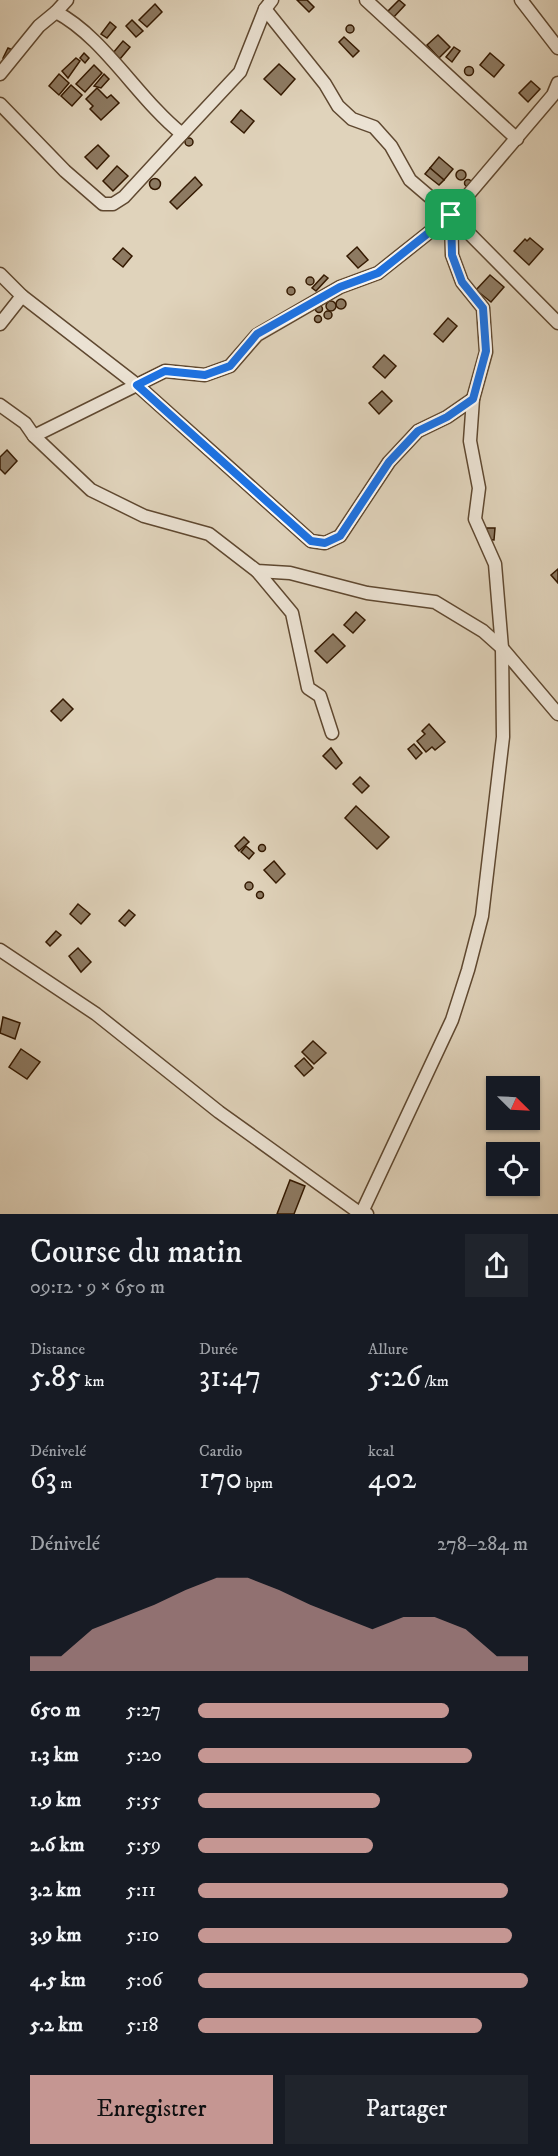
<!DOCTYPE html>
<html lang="fr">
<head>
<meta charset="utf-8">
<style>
	:root { --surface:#171b24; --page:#20242c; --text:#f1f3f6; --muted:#9ea1a6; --accent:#c59692 }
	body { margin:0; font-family:"IM FELL DW Pica",serif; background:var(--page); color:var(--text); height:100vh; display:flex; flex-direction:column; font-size:22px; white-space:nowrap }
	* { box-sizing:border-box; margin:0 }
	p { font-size:20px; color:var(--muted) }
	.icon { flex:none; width:33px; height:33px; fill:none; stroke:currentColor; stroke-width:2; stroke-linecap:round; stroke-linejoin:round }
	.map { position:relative; height:1214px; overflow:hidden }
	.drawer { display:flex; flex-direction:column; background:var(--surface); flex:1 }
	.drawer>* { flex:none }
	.needle { width:39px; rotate:114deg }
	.fabs { position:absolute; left:486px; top:1076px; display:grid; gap:12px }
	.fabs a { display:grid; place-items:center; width:54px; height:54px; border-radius:0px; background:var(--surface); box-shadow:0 2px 4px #0004; font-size:30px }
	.pin { position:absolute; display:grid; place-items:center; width:51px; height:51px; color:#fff; margin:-26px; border-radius:12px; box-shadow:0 3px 9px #0006 }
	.round { display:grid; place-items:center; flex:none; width:63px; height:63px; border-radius:0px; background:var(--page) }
	.headline { display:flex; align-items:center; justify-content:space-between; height:102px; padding:0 30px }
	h1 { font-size:33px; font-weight:600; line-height:45px }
	.figures { display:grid; grid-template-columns:repeat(3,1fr); gap:9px; height:102px; padding:6px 30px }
	.figures div { display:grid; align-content:center }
	.figures b { font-size:30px; font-weight:600 }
	.figures small { font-size:16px; font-weight:400 }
	.figures p { font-size:16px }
	.chart { height:168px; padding:12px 30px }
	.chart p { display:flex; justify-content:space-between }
	.chart svg { width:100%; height:108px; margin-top:6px; fill:var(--accent); opacity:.7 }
	.cta { display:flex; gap:12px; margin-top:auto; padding:12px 30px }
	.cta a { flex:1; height:69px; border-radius:0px; background:var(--accent); color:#111; font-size:24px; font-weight:600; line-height:69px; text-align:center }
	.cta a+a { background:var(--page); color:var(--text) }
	ul { padding:0 30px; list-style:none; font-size:20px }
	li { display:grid; grid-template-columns:96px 72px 1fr; align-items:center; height:45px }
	li i { height:15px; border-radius:8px; background:var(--accent) }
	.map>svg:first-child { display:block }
</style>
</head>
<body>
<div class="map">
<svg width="558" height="1214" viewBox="0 0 558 1214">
	<rect width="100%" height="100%" fill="#e0d3bb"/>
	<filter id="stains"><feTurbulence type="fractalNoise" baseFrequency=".00333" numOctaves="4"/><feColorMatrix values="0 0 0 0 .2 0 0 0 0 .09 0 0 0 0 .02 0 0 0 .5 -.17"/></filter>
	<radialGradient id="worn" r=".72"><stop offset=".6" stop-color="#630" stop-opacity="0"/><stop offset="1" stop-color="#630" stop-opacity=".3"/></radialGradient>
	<g fill="#8d7a62" stroke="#341901" stroke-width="1.5">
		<path d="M297,0H307L314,7L309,12Z"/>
		<path d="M399,0L405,5L393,18L387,12Z"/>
		<path d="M155,4L162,12L147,27L139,20Z"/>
		<path d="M132,20L143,31L136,37L126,26Z"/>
		<path d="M110,22L116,27L107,38L101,34Z"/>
		<circle cx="350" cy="29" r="4"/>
		<path d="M438,35L450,47L439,58L427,45Z"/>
		<path d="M344,37L359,51L353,57L339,42Z"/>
		<path d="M123,41L130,47L115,65L108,59Z"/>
		<path d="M454,47L460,51L452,62L446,57Z"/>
		<path d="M8,48L15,51L10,61L3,58Z"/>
		<path d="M84,53L89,58L85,63L80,58Z"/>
		<path d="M490,53L504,65L494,77L480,65Z"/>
		<path d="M76,58L80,61L68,78L62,71Z"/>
		<path d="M279,64L295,79L281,95L264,79Z"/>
		<path d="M94,65L102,73L85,92L76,84Z"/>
		<circle cx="469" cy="71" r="4.5"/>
		<path d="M59,74L69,83L59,95L49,86Z"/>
		<path d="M104,74L109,79L101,88L94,86Z"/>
		<path d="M531,81L540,89L528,102L519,93Z"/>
		<path d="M71,85L82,95L72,106L61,96Z"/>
		<path d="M97,88L107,98L111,95L119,103L101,120L90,109L93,106L86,99Z"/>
		<path d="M241,110L254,121L244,133L231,122Z"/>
		<circle cx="189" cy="142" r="4"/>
		<path d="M98,145L109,156L97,169L85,157Z"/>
		<path d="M439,157L453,169L444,180L430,168Z"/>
		<path d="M117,166L128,176L113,191L103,181Z"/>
		<path d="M430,168L444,180L439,185L425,174Z"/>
		<circle cx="461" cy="175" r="5"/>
		<path d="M195,177L202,185L177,209L170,202Z"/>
		<circle cx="155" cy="184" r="5.5"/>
		<circle cx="468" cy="183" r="3.5"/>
		<circle cx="453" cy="200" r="4"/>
		<path d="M530,238L543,249L529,265L514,251L525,239L527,241Z"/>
		<path d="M357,247L368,260L358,268L347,256Z"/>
		<path d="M123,248L132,256L123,267L113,259Z"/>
		<path d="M324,275L328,278L316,291L312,288Z"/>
		<path d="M490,275L504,287L491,302L476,290Z"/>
		<circle cx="310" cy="281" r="4"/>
		<circle cx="291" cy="291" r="4"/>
		<circle cx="341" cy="304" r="5"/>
		<circle cx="331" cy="306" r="5"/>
		<circle cx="319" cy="309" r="3.5"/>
		<circle cx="328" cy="315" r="4"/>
		<circle cx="318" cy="319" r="3.5"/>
		<path d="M448,318L457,326L443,342L434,334Z"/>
		<path d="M384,355L396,366L385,378L373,367Z"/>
		<path d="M382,391L392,401L379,414L369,403Z"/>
		<path d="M7,450L17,461L5,474L0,469V457Z"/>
		<path d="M487,528H495L494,540L485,539Z"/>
		<path d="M558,569V583L551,575Z"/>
		<path d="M356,612L365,620L353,633L344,625Z"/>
		<path d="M333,634L345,646L327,663L315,651Z"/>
		<path d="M63,699L73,709L61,721L51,711Z"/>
		<path d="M429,724L445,742L435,750L432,747L426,752L417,741L425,734L422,731Z"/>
		<path d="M414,744L422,753L416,759L408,749Z"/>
		<path d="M331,748L342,763L336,769L323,756Z"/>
		<path d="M360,777L369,786L362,793L353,784Z"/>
		<path d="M356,806L389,837L377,849L345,818Z"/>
		<path d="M244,837L249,842L239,851L235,846Z"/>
		<circle cx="262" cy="848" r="3.5"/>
		<path d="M246,846L254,853L249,859L241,852Z"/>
		<path d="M274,861L285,874L276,883L264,870Z"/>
		<circle cx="249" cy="886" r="4"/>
		<circle cx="260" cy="895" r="3.5"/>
		<path d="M78,904L90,914L81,924L70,914Z"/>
		<path d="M129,910L135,915L125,926L119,921Z"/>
		<path d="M56,931L61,935L50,946L46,942Z"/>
		<path d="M78,948L91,962L81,972L69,956Z"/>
		<path d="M3,1017L20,1023L15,1039L0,1033Z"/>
		<path d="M313,1041L326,1053L314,1064L302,1052Z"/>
		<path d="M21,1049L40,1062L27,1079L9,1067Z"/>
		<path d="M304,1058L313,1068L304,1076L295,1066Z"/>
		<path d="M290,1180L305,1186L294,1214H277Z"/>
	</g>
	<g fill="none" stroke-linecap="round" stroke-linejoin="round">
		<g stroke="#5f4830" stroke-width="15">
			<g id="minor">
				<path d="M366,0L517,139"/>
				<path d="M521,0L558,48"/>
				<path d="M265,9L325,84L338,106L352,119L374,127L391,146L410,180L451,215L558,323"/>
				<path d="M56,12L67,0"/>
				<path d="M0,74L39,26L56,12C104,37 138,99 182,134L240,72L265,9L272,0"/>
				<path d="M0,104L65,171L103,204H113L124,197L182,134"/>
				<path d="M0,274L22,296L137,385L311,541L325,543L340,536L389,462L418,431L447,417L473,399"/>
				<path d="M0,324L22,296"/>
				<path d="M0,405L25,423L34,436L91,490L144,516L209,534L257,571L290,573L367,593L435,602L483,631L502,648L558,714"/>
				<path d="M34,436L165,371L205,375L230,366L257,335L340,287L378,273L451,215L553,95L558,83"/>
				<path d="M257,571L292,613L308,688L320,696L332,733"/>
				<path d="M0,950L96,1014L219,1112L361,1214"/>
				<path d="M367,1214L362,1212L452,1020L468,970L482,916L503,737L502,648L495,564L475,519L479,488L470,441L473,399L486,352L483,308L462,282L452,255L451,215"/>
			</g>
		</g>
		<use href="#minor" stroke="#ebe2d3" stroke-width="12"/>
	</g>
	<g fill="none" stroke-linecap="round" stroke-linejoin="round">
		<g stroke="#fff" stroke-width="12">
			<path id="route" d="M451,215L452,255L462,282L483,308L486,351L473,399L447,417L418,431L389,462L340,536L325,543L311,541L137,385L165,371L205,375L230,366L257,334L340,287L378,273Z"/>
		</g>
		<use href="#route" stroke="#1a73e8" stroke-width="8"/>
	</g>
	<rect width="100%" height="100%" filter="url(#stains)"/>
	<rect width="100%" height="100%" fill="url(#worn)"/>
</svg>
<div class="fabs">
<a><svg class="needle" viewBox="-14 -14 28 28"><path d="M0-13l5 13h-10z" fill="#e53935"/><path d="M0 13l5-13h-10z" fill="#9ea1a6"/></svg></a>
<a><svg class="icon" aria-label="locate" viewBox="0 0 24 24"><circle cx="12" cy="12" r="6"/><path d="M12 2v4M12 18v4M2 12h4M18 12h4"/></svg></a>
</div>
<div class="pin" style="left:451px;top:215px;background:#1e9e55"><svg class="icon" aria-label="arrive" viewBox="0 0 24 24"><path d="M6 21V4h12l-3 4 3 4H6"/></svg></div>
</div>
<section class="drawer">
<div class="headline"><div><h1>Course du matin</h1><p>09:12 · 9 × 650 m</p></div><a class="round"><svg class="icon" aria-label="share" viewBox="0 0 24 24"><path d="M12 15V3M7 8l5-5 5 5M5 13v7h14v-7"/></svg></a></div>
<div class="figures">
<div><p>Distance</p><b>5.85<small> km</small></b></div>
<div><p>Durée</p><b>31:47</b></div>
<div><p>Allure</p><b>5:26<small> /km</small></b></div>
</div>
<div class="figures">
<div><p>Dénivelé</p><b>63<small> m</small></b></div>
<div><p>Cardio</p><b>170<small> bpm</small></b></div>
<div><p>kcal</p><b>402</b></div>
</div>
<div class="chart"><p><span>Dénivelé</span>278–284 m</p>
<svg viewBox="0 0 160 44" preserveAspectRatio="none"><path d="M0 44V38L10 38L20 27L30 22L40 17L50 11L60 6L70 6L80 11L90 17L100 22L110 27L120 22L130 22L140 27L150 38L160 38V44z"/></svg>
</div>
<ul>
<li><b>650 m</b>5:27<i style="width:76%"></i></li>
<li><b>1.3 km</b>5:20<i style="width:83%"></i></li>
<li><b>1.9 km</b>5:55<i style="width:55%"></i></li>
<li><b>2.6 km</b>5:59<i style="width:53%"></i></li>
<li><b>3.2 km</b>5:11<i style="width:94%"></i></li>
<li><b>3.9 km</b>5:10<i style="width:95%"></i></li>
<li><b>4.5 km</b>5:06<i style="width:100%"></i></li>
<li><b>5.2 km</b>5:18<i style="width:86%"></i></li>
</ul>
<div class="cta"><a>Enregistrer</a><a>Partager</a></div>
</section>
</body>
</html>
